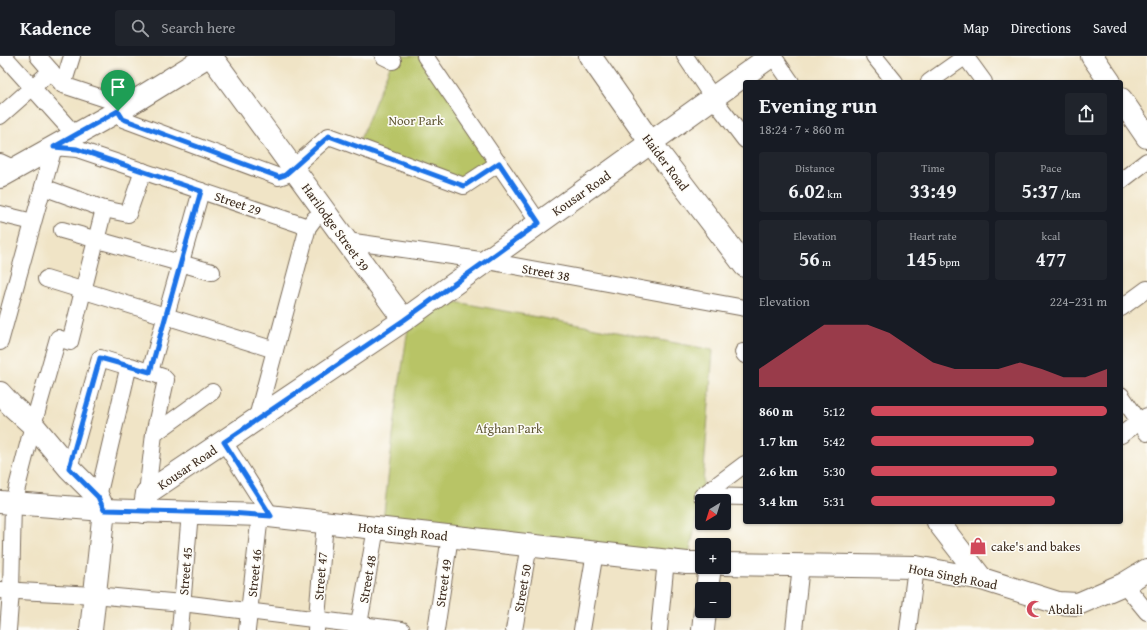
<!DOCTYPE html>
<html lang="en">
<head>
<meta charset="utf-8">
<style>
	:root { --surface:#171b24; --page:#20242c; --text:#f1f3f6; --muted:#9ea1a6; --line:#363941; --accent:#d1495b }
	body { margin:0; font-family:"Gentium Book Plus",serif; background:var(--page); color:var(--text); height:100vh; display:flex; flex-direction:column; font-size:15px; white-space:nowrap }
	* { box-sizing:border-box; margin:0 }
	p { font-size:13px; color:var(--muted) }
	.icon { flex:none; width:22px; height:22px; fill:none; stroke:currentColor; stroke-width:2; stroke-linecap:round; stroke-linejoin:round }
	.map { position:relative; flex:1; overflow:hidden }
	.drawer { position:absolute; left:743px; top:24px; width:380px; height:444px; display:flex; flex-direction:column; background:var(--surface); border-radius:4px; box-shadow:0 1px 3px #0004 }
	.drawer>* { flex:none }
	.needle { width:26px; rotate:218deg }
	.fabs { position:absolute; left:695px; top:438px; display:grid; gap:8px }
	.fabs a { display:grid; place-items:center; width:36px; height:36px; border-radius:4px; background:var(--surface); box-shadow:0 1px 3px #0004; font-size:20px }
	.pin { position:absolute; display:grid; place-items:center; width:34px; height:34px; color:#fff; margin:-41px -17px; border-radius:50% 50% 50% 0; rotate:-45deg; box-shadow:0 0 4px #0007 }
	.pin .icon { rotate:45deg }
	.round { display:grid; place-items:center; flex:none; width:42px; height:42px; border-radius:4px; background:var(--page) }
	.head { display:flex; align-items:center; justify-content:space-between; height:68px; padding:0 16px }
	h1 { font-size:22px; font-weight:600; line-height:30px }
	.stats { display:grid; grid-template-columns:repeat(3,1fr); gap:6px; height:68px; padding:4px 16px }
	.stats div { display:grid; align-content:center; border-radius:4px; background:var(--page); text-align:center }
	.stats b { font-size:20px; font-weight:600 }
	.stats small { font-size:11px; font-weight:400 }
	.stats p { font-size:11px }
	.chart { height:112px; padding:8px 16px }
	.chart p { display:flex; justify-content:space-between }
	.chart svg { width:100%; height:72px; margin-top:4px; fill:var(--accent); opacity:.7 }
	ul { padding:0 16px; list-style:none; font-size:13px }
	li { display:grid; grid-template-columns:64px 48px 1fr; align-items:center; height:30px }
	li i { height:10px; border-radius:5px; background:var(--accent) }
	header { display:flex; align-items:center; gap:24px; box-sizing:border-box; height:56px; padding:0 20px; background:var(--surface); border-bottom:1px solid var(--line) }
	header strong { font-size:19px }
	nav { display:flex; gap:22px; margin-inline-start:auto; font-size:14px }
	.search { width:280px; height:36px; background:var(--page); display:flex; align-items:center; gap:10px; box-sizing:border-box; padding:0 14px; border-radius:4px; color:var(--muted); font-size:15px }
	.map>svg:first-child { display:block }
</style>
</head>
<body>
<header>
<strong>Kadence</strong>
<div class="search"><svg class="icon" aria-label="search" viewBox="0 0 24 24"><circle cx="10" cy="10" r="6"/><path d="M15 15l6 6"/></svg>Search here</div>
<nav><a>Map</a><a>Directions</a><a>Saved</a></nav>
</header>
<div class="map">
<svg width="1147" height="574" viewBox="0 0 1147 574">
	<rect width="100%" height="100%" fill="#fdfcf7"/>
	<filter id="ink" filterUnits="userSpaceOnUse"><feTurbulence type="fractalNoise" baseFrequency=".025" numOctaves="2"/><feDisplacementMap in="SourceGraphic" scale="8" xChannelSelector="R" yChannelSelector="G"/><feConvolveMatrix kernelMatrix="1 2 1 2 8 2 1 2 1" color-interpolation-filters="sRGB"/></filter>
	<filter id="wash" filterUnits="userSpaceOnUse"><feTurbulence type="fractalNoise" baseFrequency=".012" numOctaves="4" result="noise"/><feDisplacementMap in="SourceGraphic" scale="16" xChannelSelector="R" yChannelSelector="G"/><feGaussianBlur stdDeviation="0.9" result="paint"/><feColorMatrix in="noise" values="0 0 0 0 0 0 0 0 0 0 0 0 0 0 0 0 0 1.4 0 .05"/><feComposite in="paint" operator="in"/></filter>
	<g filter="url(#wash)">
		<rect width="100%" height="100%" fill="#f0e4c6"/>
		<g fill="#b8c466" stroke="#7a7742">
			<path d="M394,0H425L499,107L464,130L357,91Z"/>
			<path d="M435,242L713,294L702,440L687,507L382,473L398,338L410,260Z"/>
		</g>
	</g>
	<g filter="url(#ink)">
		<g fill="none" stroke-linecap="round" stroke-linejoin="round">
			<g stroke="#7a6b59" stroke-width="18">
				<g id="street">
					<path d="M4,0L75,79"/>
					<path d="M38,0L63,29L127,50"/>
					<path d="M383,0L393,5"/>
					<path d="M425,0L539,167"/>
					<path d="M685,0L713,42L745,84"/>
					<path d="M773,0L791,26"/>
					<path d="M874,0L895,26"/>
					<path d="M965,0L984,26"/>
					<path d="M929,26L966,0"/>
					<path d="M63,29L72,0"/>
					<path d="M118,55L123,63L279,121L285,119L329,80L464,130L499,107"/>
					<path d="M0,60L51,15"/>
					<path d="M0,106L15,113"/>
					<path d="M1121,125L1147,105"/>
					<path d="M43,131L104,153L128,158L143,115"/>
					<path d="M0,158L33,166"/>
					<path d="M62,174L212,216"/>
					<path d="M347,185L487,205L745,252"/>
					<path d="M46,223L275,294"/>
					<path d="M1121,252L1147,233"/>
					<path d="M0,286L54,91L77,93L308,171"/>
					<path d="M743,296L745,299"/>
					<path d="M150,316L201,135"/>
					<path d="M1121,339L1147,377"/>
					<path d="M256,365L308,171L314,163"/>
					<path d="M154,378L212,336"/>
					<path d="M1121,379L1147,360"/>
					<path d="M224,386L271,460"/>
					<path d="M69,412L100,302L129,311"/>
					<path d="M702,440L745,408"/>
					<path d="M702,440L745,441"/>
					<path d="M98,441L128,313L131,310L163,321L166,324L154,378L147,437"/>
					<path d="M1124,528L1147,556"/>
					<path d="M0,534L94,539L182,547L402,574"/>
					<path d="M8,574L11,535L13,447L33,369L58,282L70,286L104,153"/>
					<path d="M180,574L190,456"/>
					<path d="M247,574L260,459"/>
					<path d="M316,574L325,466"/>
					<path d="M358,574L376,472"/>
					<path d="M436,574L450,480"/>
					<path d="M514,574L529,489"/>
					<path d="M582,574L595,496"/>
					<path d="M659,574L666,504"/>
					<path d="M794,574L801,509"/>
					<path d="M908,574L916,511"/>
				</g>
			</g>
			<g stroke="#7a6b59" stroke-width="24">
				<g id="secondary">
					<path d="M211,0L404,264"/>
					<path d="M590,0L651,87L745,210"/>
					<path d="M1092,0L1110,26"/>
					<path d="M1121,43L1147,81"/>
					<path d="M0,121L127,50L208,0"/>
					<path d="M0,337L11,349L33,369L69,412L98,441L104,454L91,574"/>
					<path d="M0,446L104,454L260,459L687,507H702"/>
					<path d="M144,456L147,437L404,264L771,0"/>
					<path d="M938,466L982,523"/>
					<path d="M724,508L916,511L982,523L1058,547L1078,548L1124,528L1147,514"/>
					<path d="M707,533L710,511"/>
					<path d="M703,574L705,555"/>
				</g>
			</g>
			<use href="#street" stroke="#fff" stroke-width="16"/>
			<use href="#secondary" stroke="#fff" stroke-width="22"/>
		</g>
	</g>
	<g fill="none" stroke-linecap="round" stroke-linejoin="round" filter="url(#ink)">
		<g stroke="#fff" stroke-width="8">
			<path id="route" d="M118,55L123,63L279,121L285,119L329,80L464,130L499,107L539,167L404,264L224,386L271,460L230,457L104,454L98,441L69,412L100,302L150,316L201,135L77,93L54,91Z"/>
		</g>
		<use href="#route" stroke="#1a73e8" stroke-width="5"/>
	</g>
	<defs>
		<g id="shop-bare" transform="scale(1.38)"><path d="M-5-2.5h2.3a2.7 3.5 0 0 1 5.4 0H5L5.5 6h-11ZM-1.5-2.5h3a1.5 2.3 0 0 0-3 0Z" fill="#d1495b" stroke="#fdfcf7" stroke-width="2.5" paint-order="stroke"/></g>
		<g id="mosque-bare" transform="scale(1.38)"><path d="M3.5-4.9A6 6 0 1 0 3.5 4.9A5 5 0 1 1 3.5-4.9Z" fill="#d1495b" stroke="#fdfcf7" stroke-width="2.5" paint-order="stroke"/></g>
	</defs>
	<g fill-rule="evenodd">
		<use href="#shop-bare" x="978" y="490"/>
		<use href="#mosque-bare" x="1035" y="553"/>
	</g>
	<g text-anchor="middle" stroke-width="3" stroke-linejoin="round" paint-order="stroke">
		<g font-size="13" fill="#605834" stroke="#fdfcf7">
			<text x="416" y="69">Noor Park</text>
			<text x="509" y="377">Afghan Park</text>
		</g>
		<g font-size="13" fill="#3b2a1e" stroke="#fdfcf7">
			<text transform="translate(666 106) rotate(53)" y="5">Haider Road</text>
			<text transform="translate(581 137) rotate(-35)" y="5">Kousar Road</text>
			<text transform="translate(238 147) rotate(19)" y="5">Street 29</text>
			<text transform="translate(336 171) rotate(54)" y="5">Harilodge Street 39</text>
			<text transform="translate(546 216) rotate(10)" y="5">Street 38</text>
			<text transform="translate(187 411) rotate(-34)" y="5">Kousar Road</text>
			<text transform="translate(403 475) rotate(6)" y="5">Hota Singh Road</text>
			<text transform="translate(185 515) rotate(-85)" y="5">Street 45</text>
			<text transform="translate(254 517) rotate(-84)" y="5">Street 46</text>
			<text transform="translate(320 520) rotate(-85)" y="5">Street 47</text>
			<text transform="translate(953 520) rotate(11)" y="5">Hota Singh Road</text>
			<text transform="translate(367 523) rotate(-80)" y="5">Street 48</text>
			<text transform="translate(443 527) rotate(-82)" y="5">Street 49</text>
			<text transform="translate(522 532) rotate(-80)" y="5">Street 50</text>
		</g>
		<g font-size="13" fill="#3b2a1e" stroke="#fdfcf7" text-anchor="start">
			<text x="991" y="495">cake's and bakes</text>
			<text x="1048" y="558">Abdali</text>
		</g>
	</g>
</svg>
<div class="fabs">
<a><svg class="needle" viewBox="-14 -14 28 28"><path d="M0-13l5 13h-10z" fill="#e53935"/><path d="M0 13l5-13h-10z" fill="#9ea1a6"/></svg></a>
<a>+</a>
<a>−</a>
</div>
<div class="pin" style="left:118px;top:55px;background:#1e9e55"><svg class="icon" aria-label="arrive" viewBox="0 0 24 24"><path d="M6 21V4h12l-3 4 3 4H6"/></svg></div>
<section class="drawer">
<div class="head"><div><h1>Evening run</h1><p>18:24 · 7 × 860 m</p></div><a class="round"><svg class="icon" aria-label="share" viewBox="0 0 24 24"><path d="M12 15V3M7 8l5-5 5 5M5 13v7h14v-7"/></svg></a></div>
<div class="stats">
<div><p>Distance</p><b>6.02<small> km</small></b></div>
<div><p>Time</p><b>33:49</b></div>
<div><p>Pace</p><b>5:37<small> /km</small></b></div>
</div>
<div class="stats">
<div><p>Elevation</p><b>56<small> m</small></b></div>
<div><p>Heart rate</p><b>145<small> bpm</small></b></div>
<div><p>kcal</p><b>477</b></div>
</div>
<div class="chart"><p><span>Elevation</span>224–231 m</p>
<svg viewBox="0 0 160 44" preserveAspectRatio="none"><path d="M0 44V33L10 24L20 15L30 6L40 6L50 6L60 11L70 20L80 29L90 33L100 33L110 33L120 29L130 33L140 38L150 38L160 33V44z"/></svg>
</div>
<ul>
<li><b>860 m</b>5:12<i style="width:100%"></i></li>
<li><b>1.7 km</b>5:42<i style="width:69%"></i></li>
<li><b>2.6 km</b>5:30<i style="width:79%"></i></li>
<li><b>3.4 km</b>5:31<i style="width:78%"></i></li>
</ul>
</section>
</div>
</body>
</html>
